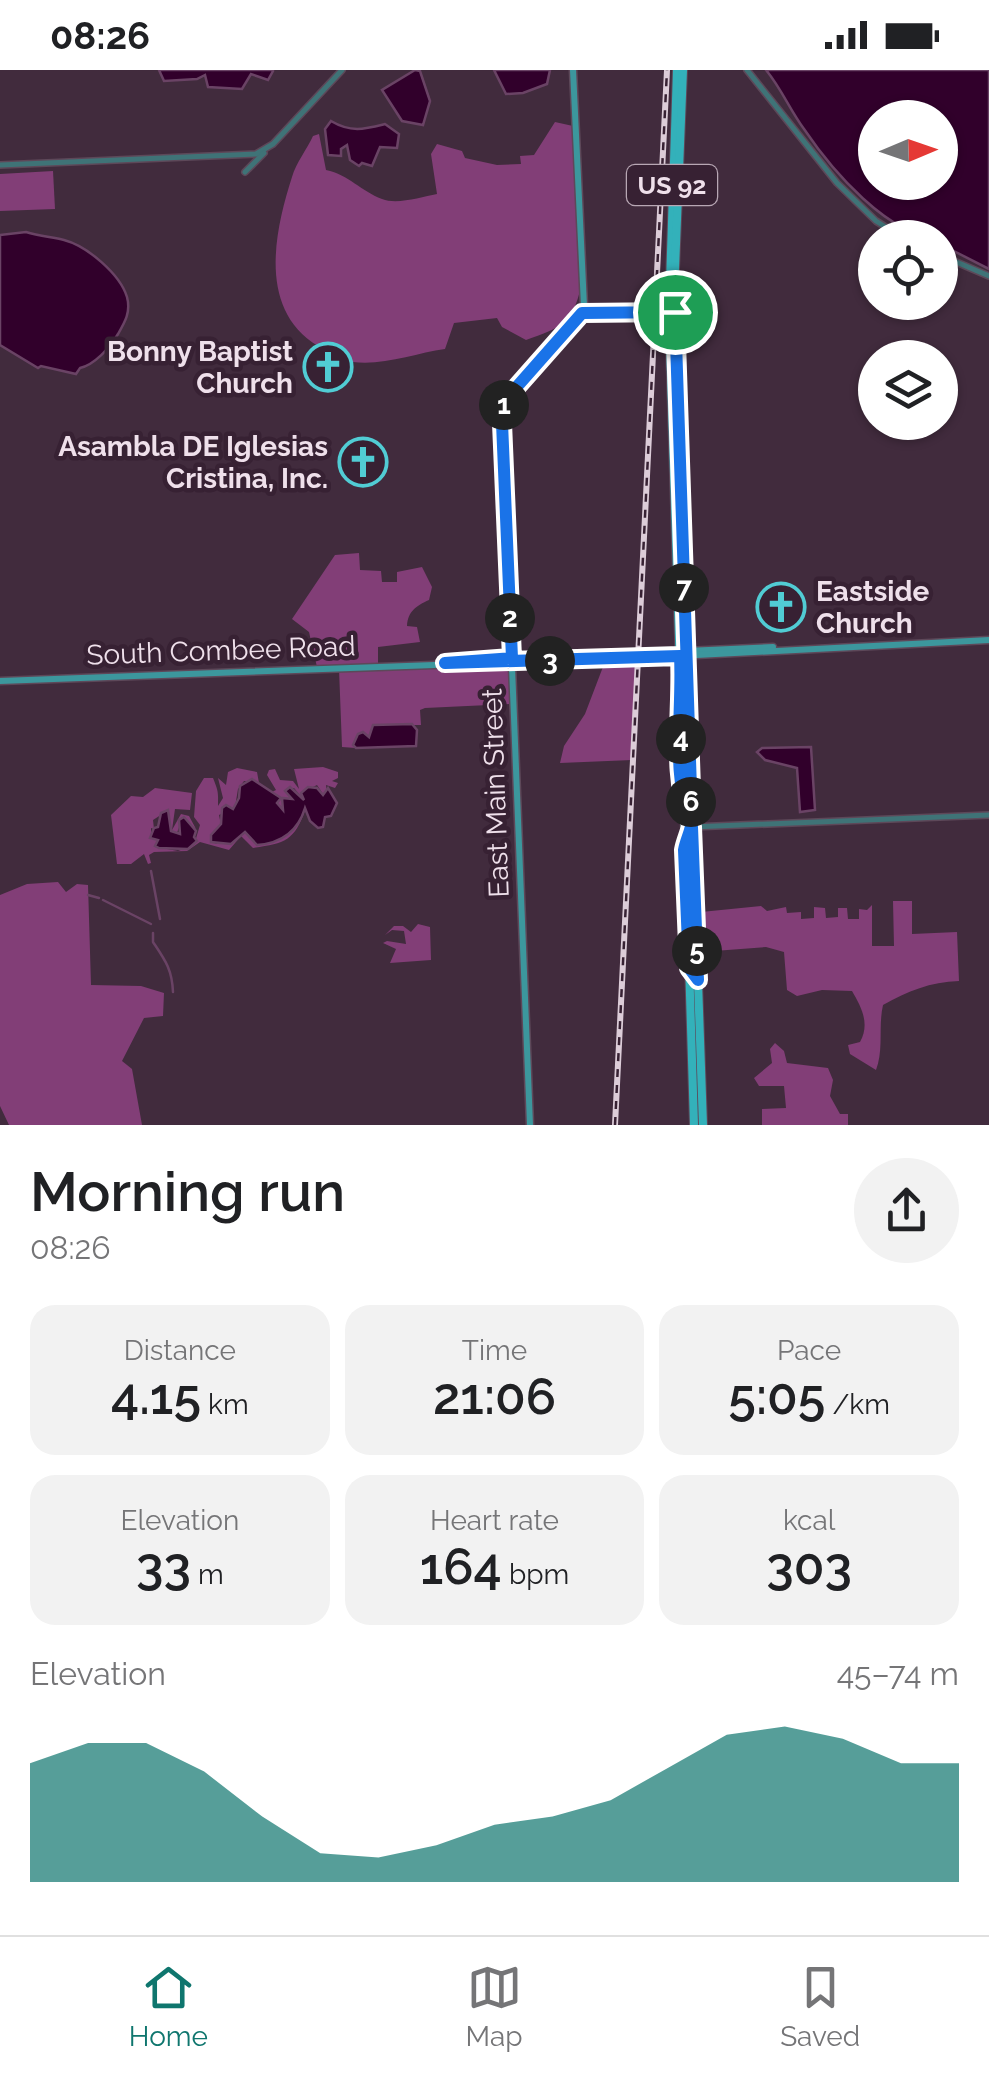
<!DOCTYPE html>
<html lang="en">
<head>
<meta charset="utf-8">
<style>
	:root { --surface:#fff; --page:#f2f2f2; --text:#202124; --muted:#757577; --line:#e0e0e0; --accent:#0f766e }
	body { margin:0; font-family:Raleway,sans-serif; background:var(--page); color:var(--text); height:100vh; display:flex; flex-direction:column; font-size:38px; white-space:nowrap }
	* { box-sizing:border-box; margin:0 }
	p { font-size:32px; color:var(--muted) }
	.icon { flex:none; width:55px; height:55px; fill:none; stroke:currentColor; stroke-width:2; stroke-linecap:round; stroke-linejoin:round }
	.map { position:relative; height:1055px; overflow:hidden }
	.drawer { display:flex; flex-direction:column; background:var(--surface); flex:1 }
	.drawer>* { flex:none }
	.needle { width:65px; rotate:88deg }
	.controls { position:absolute; left:858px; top:30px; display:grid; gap:20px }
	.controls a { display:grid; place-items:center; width:100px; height:100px; border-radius:50%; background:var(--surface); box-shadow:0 2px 8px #0004; font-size:50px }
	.pin { position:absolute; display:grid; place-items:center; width:85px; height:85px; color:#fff; margin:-42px; border:5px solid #fff; border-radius:50%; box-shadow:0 2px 10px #0007 }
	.km { position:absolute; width:50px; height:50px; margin:-25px; border-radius:50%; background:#222; color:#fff; font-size:28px; line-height:50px; text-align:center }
	.round { display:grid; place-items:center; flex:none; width:105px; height:105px; border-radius:52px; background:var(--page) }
	.overview { display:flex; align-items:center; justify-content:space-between; height:170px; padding:0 30px }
	h1 { font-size:55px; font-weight:600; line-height:75px }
	.figures { display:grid; grid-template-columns:repeat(3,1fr); gap:15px; height:170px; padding:10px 30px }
	.figures div { display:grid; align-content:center; border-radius:25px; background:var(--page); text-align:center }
	.figures b { font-size:50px; font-weight:600 }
	.figures small { font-size:28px; font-weight:400 }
	.figures p { font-size:28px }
	.chart { height:280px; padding:20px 30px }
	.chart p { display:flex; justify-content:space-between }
	.chart svg { width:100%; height:180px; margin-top:10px; fill:var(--accent); opacity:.7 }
	.status { display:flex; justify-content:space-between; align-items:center; height:70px; padding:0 50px; background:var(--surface); direction:ltr }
	.status svg { height:28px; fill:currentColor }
	.tabs { display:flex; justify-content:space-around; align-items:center; height:140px; border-top:2px solid var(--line); background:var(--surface); font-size:28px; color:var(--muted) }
	.tabs a { display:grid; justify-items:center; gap:5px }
	.tabs .active { color:var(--accent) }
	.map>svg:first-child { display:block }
</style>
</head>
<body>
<div class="status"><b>08:26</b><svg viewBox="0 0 49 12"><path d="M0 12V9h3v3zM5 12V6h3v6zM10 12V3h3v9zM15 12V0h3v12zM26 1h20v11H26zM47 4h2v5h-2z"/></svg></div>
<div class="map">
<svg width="989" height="1055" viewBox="0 0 989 1055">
	<rect width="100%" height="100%" fill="#412b3d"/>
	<g fill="#823e77">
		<path d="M555,52L573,56L581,216C573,254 560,258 526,270L502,257L497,248L454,253L445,279C416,283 383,296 353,292C341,290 328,282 318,276C258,240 274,163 292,107C296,93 307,79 313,66L319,64L326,100C349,105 361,121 382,129C397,135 421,127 437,124L431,84L437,74L462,81L465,88L497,95L521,94L520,86L534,85Z"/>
		<path d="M53,101L55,139L0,141V104Z"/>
		<path d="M359,483L360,500L381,501L382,512H397V502L422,497L432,517L429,530C416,536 408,541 407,556L417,557L420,572L378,577V594L317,597L309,562L292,549L335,485Z"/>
		<path d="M638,588L632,690L560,693L564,676L585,644L606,589Z"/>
		<path d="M511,594L512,634L425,638L420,640L421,655H373L368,668L365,666L353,675L356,678L342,677L339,599Z"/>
		<path d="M323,697L338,702V708L332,711L338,713L335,718L326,715L327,723L323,724L317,715L301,723L304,730L294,718L286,719L293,724H289L291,730L283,728V740L277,733L281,728L258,715L256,711H244L238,719L235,737L219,745L221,755L211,766V772C227,778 233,768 245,762L257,775C283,772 296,761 306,738C294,772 285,773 253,778L241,766L229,780L200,772L187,781L154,782L149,785L151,793L148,794L144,784L131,794H117L111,745L131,726L143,727L155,718L192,723L190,740L175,739L172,760L181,744L189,746L196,759L182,748L177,763L171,761L167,741L153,750L154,759L151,758V768L158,770L156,777L178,781L194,775L200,755L194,747L196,721L204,708H213C219,723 218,722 218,736L223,728L218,708L226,715L228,702L237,698L257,702L259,713L272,722L276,720L267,705L269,700L275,699L280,710L293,711L299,719L294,699Z"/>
		<path d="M58,812L66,822L77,814L88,815L91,915L141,916L164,923L163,946L144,948L122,991L132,999L142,1055H9L0,1036V825L27,814Z"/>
		<path d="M893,831H912V864L957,862L959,911C930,912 908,921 883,935C878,957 884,979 876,1000L850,984L848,975L860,972C870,954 862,938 852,921L822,920L797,926L787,920L784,882L766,877L701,882V842L761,836L767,841L786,837L787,843L801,842V849L814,848V837L825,838L826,848L838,847V838H847L848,849H859V839L867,840L872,835V876H894Z"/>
		<path d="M418,854L430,857L431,890L390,893L396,879L383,873L387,871L406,874L404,861L392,860L385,865L394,856H403L411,862Z"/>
		<path d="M775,973L784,981L787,993L828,998L833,1010L830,1026L840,1044H848V1055H762V1039L786,1038L784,1016H759L754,1008L772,993L770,979Z"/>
	</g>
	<g fill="#31002b" stroke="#6a4365" stroke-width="2.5" fill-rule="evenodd">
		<path d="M159,0H272L273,1L268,10L251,4L242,19L208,17L205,5L197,9L164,11Z"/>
		<path d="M415,0L420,1L430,31L423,55L402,51L382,20Z"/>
		<path d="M494,0H550L547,14L523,23L506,24Z"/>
		<path d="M766,0H989V199L940,174V168C889,168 831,99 804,59C790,40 781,18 766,0ZM875,48H940V112H875Z"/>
		<path d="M331,51C351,63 365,59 385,54L399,64L397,78L380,77L372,96L362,93L359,96L350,90L347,75L341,79V86L328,85L325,59Z"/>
		<path d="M26,162C39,166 51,167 64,170C87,176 120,204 127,227C131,242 125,252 118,264C110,278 94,295 80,298L76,304L41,296L38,298L0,275V165Z"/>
		<path d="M412,654L417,660L416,676L356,678L353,675L358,664L363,662L369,667L373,655Z"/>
		<path d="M811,677L815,740L800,742L797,698L765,690L757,682L762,678Z"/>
		<path d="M252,709L281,728L277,733L283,740L282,728L292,729L285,721L290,717L304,730L301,723L308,717L317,718L323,725L328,718L337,733L331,746L325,747L323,757L318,758L310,751L305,738C298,761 282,773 257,775L245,762L231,774L211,772V765L221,754L222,738L226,735L233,739L239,728L240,716Z"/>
		<path d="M168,740L171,761L180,764L179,750L184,747L196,761L194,767L197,771L188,779L159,778L155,776L158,770L150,768L154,758L158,757L161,743Z"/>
	</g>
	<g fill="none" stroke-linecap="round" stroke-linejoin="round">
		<g stroke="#6a4365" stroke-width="2.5">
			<path d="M151,801L160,849"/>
			<path d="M88,825L99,828"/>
			<path d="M103,830L151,854"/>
			<path d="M153,863V872C165,890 172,899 173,922"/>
		</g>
		<g stroke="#5d4859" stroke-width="8">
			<g id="tertiary">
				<path d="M747,0L837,113L876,151L903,168"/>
				<path d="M0,95L256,84L273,74L342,0"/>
				<path d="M245,102L264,83"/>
				<path d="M940,185L989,206"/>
				<path d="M581,243H668"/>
				<path d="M692,757L989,745"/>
			</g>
		</g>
		<g stroke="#5d4859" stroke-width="9">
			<g id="secondary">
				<path d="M686,581L773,577"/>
				<path d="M0,611L677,586L989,570"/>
				<path d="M530,1055L502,342L506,329L576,251L584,236L573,0"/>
			</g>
		</g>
		<g stroke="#5d4859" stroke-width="10">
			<g id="primary">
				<path d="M677,0L669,243L694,1055"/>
				<path d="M683,0L674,224L703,1055"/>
			</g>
		</g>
		<use href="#tertiary" stroke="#3f7377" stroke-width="5"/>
		<use href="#secondary" stroke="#3c979d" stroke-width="6"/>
		<use href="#primary" stroke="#33b1ba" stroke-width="8"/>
		<g stroke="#dcccd8" stroke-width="6">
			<path id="rail" d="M615,1055L667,0"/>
		</g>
		<use href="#rail" stroke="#372133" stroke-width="2.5" stroke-dasharray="8" stroke-linecap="butt"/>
	</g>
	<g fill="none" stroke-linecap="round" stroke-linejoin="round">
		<g stroke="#fff" stroke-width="20">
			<path id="route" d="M675,242L582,243L506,329L502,353L512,588L445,593L680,586C683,641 670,706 692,757L698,910L689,898L684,780C686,769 692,759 692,749L675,242"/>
		</g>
		<use href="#route" stroke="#1a73e8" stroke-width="12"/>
	</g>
	<defs>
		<g id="church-ring" transform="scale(2.5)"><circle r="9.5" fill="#372133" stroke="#51ccd4" stroke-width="1.5"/><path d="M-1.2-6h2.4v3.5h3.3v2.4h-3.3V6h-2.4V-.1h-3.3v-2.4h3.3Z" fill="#51ccd4"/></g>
	</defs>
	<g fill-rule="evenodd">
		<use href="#church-ring" x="328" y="297"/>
		<use href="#church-ring" x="363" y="392"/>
		<use href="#church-ring" x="781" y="537"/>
	</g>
	<g text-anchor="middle" stroke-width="9" stroke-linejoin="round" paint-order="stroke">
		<rect fill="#372133" stroke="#b8a7b4" stroke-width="2.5" x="627" y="95" width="90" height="40" rx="8"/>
		<g font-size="25" font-weight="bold" fill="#efe0eb">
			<text x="672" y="124">US 92</text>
		</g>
		<g font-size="28" font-weight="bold" fill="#efe0eb" stroke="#372133" text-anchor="end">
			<text x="293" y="291">Bonny Baptist<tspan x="293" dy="32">Church</tspan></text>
			<text x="328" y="386">Asambla DE Iglesias<tspan x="328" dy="32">Cristina, Inc.</tspan></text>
			<text x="816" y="531" text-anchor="start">Eastside<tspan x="816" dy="32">Church</tspan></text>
		</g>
		<g font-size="28" fill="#efe0eb" stroke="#372133">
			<text transform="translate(221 580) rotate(-2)" y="10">South Combee Road</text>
			<text transform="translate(495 723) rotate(-92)" y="10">East Main Street</text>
		</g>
	</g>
</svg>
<div class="controls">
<a><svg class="needle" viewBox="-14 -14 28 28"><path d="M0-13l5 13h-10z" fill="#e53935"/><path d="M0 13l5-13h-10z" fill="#757577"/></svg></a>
<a><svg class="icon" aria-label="locate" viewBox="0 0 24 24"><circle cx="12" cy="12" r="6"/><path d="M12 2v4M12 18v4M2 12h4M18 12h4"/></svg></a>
<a><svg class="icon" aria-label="layers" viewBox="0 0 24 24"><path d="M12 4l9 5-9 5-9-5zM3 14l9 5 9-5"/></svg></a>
</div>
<div class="pin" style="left:675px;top:242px;background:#1e9e55"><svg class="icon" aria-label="arrive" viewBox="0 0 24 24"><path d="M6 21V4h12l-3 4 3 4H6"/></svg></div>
<b class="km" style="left:504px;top:335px">1</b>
<b class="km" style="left:510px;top:548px">2</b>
<b class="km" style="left:550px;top:591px">3</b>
<b class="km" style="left:681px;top:669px">4</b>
<b class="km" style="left:697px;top:881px">5</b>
<b class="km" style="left:691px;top:732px">6</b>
<b class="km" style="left:684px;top:518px">7</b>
</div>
<section class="drawer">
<div class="overview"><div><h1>Morning run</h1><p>08:26</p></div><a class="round"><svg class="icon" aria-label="share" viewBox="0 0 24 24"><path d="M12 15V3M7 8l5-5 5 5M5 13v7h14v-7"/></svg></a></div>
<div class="figures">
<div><p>Distance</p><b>4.15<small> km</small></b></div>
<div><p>Time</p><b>21:06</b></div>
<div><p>Pace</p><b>5:05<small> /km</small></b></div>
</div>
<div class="figures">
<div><p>Elevation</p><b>33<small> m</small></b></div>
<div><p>Heart rate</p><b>164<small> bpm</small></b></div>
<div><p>kcal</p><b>303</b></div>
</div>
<div class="chart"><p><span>Elevation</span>45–74 m</p>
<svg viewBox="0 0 160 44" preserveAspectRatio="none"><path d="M0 44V15L10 10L20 10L30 17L40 28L50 37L60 38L70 35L80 30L90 28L100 24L110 16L120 8L130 6L140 9L150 15L160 15V44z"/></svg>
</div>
</section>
<nav class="tabs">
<a class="active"><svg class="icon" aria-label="home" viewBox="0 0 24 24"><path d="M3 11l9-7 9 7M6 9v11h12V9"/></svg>Home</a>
<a><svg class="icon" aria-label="map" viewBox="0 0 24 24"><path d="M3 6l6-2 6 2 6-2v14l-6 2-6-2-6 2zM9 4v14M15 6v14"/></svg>Map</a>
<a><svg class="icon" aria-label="saved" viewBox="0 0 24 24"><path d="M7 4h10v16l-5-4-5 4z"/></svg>Saved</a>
</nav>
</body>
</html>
